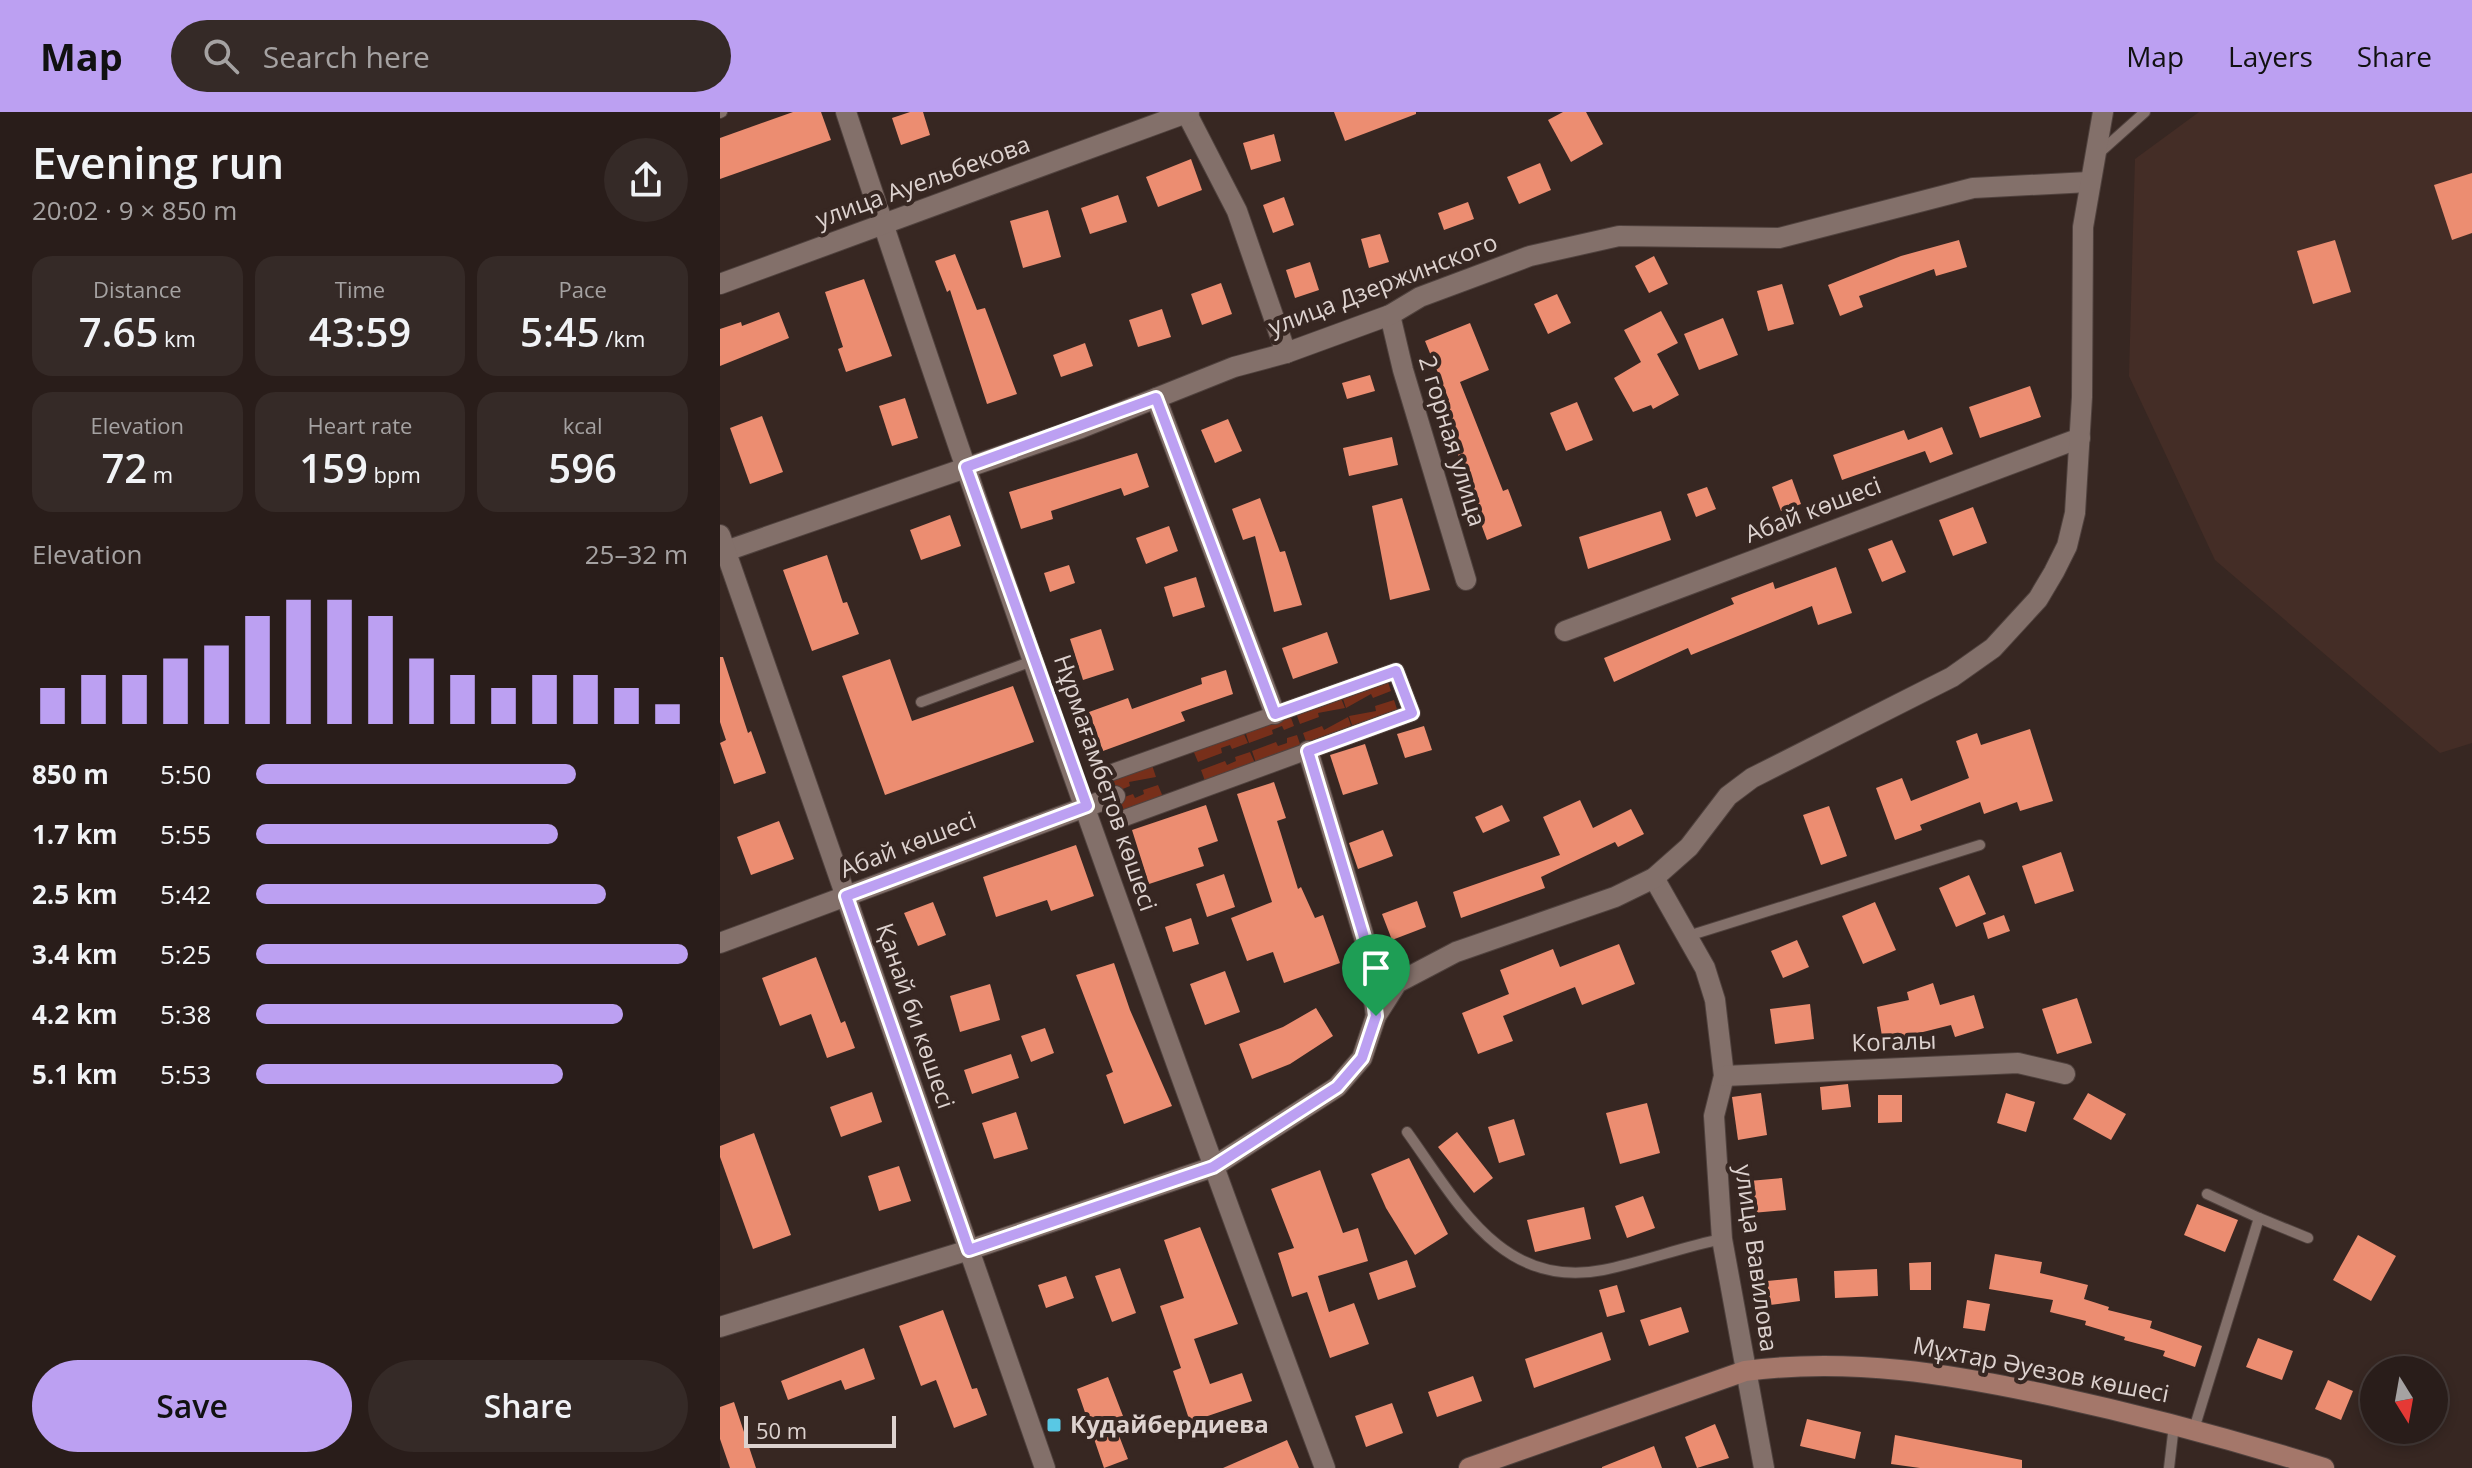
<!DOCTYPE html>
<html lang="en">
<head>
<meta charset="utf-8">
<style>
	:root { --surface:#291d1a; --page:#352a27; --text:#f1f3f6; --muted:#a5a2a2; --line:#453b39; --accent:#bca0f2 }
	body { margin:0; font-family:"Open Sans",sans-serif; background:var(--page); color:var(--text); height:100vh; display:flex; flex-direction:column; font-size:30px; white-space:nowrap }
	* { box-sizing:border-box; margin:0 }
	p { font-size:26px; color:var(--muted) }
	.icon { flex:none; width:44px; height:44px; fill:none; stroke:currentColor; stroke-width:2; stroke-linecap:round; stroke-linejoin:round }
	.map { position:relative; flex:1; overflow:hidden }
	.sheet { display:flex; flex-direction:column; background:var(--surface); width:720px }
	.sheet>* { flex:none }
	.needle { width:52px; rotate:169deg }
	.fabs { position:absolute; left:1640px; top:1244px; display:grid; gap:16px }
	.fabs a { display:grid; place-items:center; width:88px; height:88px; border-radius:50%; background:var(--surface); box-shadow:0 4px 12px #0003,0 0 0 2px var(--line); font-size:40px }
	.scale { position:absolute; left:24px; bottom:20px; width:152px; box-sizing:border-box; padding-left:8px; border:4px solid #ddd2cf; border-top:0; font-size:22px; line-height:28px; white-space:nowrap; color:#ddd2cf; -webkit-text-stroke:6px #372722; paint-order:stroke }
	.pin { position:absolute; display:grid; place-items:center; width:68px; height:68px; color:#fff; margin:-82px -34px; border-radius:50% 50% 50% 0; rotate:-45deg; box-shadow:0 0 8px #0007 }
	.pin .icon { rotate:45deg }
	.round { display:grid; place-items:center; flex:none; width:84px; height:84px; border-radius:42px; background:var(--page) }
	.overview { display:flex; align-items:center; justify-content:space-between; height:136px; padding:0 32px }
	h1 { font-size:44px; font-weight:600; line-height:60px }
	.figures { display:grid; grid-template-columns:repeat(3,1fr); gap:12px; height:136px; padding:8px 32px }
	.figures div { display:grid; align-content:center; border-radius:20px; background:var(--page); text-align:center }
	.figures b { font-size:40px; font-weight:600 }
	.figures small { font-size:22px; font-weight:400 }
	.figures p { font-size:22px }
	.chart { height:224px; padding:16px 32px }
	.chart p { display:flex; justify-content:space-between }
	.chart svg { width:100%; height:144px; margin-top:8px; stroke:var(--accent); stroke-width:6 }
	.button { display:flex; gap:16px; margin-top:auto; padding:16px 32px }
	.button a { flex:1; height:92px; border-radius:48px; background:var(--accent); color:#111; font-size:32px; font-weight:600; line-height:92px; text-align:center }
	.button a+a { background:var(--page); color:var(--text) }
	ul { padding:0 32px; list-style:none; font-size:26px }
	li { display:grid; grid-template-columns:128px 96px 1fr; align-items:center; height:60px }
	li i { height:20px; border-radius:10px; background:var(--accent) }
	header { display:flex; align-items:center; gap:48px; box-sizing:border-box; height:112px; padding:0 40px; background:var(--accent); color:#111 }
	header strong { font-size:38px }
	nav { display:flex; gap:44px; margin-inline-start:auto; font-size:28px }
	.search { width:560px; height:72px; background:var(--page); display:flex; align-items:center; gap:20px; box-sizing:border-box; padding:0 28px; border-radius:44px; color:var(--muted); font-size:30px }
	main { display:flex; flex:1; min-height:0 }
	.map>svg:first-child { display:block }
</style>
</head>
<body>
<header>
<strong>Map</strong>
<div class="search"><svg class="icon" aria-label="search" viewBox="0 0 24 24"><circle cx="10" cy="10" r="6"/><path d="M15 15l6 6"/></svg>Search here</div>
<nav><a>Map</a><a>Layers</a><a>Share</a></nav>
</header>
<main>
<section class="sheet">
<div class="overview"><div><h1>Evening run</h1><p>20:02 · 9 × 850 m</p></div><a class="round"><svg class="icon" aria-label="share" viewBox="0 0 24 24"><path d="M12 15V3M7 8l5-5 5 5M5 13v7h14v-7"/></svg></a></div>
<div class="figures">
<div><p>Distance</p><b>7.65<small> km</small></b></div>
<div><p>Time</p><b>43:59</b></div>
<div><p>Pace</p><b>5:45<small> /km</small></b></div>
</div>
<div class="figures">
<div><p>Elevation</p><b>72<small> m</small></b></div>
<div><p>Heart rate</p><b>159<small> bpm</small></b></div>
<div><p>kcal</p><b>596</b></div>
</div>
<div class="chart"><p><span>Elevation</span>25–32 m</p>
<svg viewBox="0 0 160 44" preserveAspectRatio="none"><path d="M5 44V33M15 44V29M25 44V29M35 44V24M45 44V20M55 44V11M65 44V6M75 44V6M85 44V11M95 44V24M105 44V29M115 44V33M125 44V29M135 44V29M145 44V33M155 44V38"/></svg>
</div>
<ul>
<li><b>850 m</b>5:50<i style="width:74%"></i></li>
<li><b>1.7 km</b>5:55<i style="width:70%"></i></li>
<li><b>2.5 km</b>5:42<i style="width:81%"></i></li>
<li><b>3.4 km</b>5:25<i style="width:100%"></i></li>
<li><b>4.2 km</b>5:38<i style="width:85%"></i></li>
<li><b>5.1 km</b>5:53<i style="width:71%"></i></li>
</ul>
<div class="button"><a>Save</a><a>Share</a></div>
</section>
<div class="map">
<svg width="1752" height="1356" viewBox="0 0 1752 1356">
	<rect width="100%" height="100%" fill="#372722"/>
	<path fill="#442d26" d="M1479,0H1752V631L1720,641L1495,448L1409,264L1415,47Z"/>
	<g fill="#772f1a">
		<path d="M667,567L671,579L653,586L651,582L626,596L622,584Z"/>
		<path d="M620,584L625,596L598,601L599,605L580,612L576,601Z"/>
		<path d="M674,588L678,600L633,616L629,604L656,599L655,594Z"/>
		<path d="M570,603L574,614L564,618L562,614L552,618L553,622L529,631L525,619Z"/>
		<path d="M628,605L632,616L587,632L583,621L602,614L604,618Z"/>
		<path d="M523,620L528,631L512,637L510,633L501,636L502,641L478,650L473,638Z"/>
		<path d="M577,623L581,635L536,651L532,639L556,630L558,634L567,631V626Z"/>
		<path d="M530,640L535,651L485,669L481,658L505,649L507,653L516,649L515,645Z"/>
		<path d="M432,653L436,665L409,670L410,674L393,681L388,669Z"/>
		<path d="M438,673L443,685L400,700L396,688L413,682L415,686L424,682L423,678Z"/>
	</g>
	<g fill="#ec8d71">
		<path d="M73,0H101L111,28L0,67V26Z"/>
		<path d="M190,0H203L210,23L181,33L172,6Z"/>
		<path d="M614,0H696V2L625,29Z"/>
		<path d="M843,0H866L883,32L851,50L828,8Z"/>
		<path d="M554,22L561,49L531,58L523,31Z"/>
		<path d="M471,47L482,78L438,95L426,65Z"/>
		<path d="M820,51L831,78L799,92L787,65Z"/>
		<path d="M1752,61V121L1732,128L1714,73Z"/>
		<path d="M398,83L407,110L370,122L361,96Z"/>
		<path d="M564,85L574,113L553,121L543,93Z"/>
		<path d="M748,90L754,107L724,118L718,101Z"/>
		<path d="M328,98L341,145L303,156L290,109Z"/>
		<path d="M660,122L669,150L649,156L641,127Z"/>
		<path d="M1239,128L1247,155L1216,164L1214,157L1139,184L1143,195L1120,204L1108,173L1181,144Z"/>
		<path d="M1615,128L1631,180L1593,192L1577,139Z"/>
		<path d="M235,142L257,198L265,196L297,282L267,292L230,178L227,180L215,149Z"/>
		<path d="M934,144L948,172L929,181L915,154Z"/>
		<path d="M590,150L599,178L575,186L566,158Z"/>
		<path d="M144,167L172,244L126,260L118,237L123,235L105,180Z"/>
		<path d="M501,171L512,202L482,213L471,182Z"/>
		<path d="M1062,172L1074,212L1048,219L1037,179Z"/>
		<path d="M837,182L851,211L828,222L814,192Z"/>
		<path d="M442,197L451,225L418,235L409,208Z"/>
		<path d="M941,199L958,231L937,242L959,283L933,297L931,293L913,300L894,266L921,250L904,218Z"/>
		<path d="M59,200L69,226L0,254V217L21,210L22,214Z"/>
		<path d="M1003,206L1018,243L979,258L964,222Z"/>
		<path d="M750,211L769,258L740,270L783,379L788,377L802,414L767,428L753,390L756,389L718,291L729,288L705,229Z"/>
		<path d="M365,231L373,254L341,265L333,243Z"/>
		<path d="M650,263L655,279L627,287L622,271Z"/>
		<path d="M1310,274L1321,305L1260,326L1249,295Z"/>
		<path d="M185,286L198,326L172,334L159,294Z"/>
		<path d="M857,290L873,328L846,339L830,301Z"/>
		<path d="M42,304L63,360L30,372L10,316Z"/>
		<path d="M508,307L522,339L495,351L481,318Z"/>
		<path d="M1222,315L1233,342L1210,351L1205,339L1122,368L1113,343L1184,318L1188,328Z"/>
		<path d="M672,325L678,353L629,364L623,336Z"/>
		<path d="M417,341L429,375L404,384L401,376L331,399L333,407L301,417L289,380Z"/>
		<path d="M1072,367L1081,392L1061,399L1052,375Z"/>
		<path d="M987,375L996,397L976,405L967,382Z"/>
		<path d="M540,386L560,440L565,439L582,493L554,500L535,424L523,428L512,397Z"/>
		<path d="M682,386L710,478L670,488L652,394Z"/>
		<path d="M1253,395L1267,431L1233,444L1219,408Z"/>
		<path d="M941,399L951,428L868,457L859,425Z"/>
		<path d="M230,403L241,434L201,448L190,418Z"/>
		<path d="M449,414L458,439L426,452L416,426Z"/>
		<path d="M1172,428L1186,460L1162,470L1148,437Z"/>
		<path d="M107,443L123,491L127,490L139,522L92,539L63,458Z"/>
		<path d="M349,453L355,471L330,480L324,461Z"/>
		<path d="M1116,455L1132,501L1098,513L1092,494L971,543L968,536L894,570L884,546L1014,492L1011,486L1053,470L1055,477Z"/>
		<path d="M476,465L485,495L453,505L444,475Z"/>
		<path d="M381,517L394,558L363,568L350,527Z"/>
		<path d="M607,520L618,551L573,567L562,536Z"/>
		<path d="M0,545H3L28,621L31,619L46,661L14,672L0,631L6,628L0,610Z"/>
		<path d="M170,547L192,609L293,574L314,630L165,683L122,564Z"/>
		<path d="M506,558L513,582L461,600L465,609L383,639L369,600L408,586L412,597L482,572L481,566Z"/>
		<path d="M704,614L712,638L685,646L677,622Z"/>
		<path d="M1310,617L1333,689L1300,699L1297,690L1264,702L1260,690L1200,713L1202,718L1175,728L1156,676L1182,666L1191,689L1249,666L1236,629L1257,621L1261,633Z"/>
		<path d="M645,632L658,672L623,683L610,643Z"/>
		<path d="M554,670L566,706L557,709L578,777L581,775L595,806L603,803L620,851L564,871L553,840L527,849L511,806L552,790L517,682Z"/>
		<path d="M860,688L873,716L911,697L924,722L898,735L895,730L821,765L825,776L741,806L733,780L840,743L823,705Z"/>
		<path d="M486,693L498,729L478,736L484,754L429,772L412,718Z"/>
		<path d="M782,693L790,709L763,721L755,705Z"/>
		<path d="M1109,694L1127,744L1101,753L1083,703Z"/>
		<path d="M59,709L74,747L31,763L17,725Z"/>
		<path d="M663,718L673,744L638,757L629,731Z"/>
		<path d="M356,733L374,784L331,799L327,788L276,805L263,765Z"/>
		<path d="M1341,740L1354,779L1315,792L1302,754Z"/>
		<path d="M504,762L515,795L487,805L476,772Z"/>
		<path d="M1249,763L1266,802L1236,815L1219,776Z"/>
		<path d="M697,789L706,815L672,828L662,802Z"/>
		<path d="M213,790L226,823L198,834L184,801Z"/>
		<path d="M1155,790L1176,838L1143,852L1122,804Z"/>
		<path d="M1284,803L1290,819L1268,827L1263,811Z"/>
		<path d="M471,806L479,832L453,840L445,815Z"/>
		<path d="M1077,828L1089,855L1063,866L1051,839Z"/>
		<path d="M899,832L915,872L862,893L855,875L783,904L793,929L758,942L742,901L789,882L780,858L833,837L840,855Z"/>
		<path d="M96,845L121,911L125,909L135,936L107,946L91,902L60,914L42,866Z"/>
		<path d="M394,851L410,898L452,994L404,1012L386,963L393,960L356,863Z"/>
		<path d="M505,859L520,900L485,913L470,872Z"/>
		<path d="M1213,871L1220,893L1254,883L1264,916L1235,925L1231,913L1163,930L1157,895L1189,888L1187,880Z"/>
		<path d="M270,872L280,908L240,920L230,884Z"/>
		<path d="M1357,886L1372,931L1337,942L1322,897Z"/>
		<path d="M1090,892L1094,927L1055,932L1050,897Z"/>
		<path d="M596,896L613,924L570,952L532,967L519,932L563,915Z"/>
		<path d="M325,916L334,941L311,950L301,924Z"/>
		<path d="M291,942L299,966L252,982L244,958Z"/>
		<path d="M1128,972L1131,995L1102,998L1100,975Z"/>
		<path d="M152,980L162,1010L121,1025L110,995Z"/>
		<path d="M1041,981L1047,1023L1018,1028L1012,985Z"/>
		<path d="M1286,981L1315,990L1306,1020L1277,1011Z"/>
		<path d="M1368,981L1406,1002L1391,1028L1353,1007Z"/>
		<path d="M1158,983H1182V1010L1158,1011Z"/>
		<path d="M927,991L940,1041L900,1052L886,1001Z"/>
		<path d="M296,1000L308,1037L274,1047L262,1011Z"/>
		<path d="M794,1007L805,1043L779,1051L768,1015Z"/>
		<path d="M737,1020L773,1066L754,1081L718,1035Z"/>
		<path d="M34,1021L71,1123L33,1137L0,1045V1034Z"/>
		<path d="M689,1046L728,1122L695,1143L666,1096L651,1062Z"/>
		<path d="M179,1054L191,1089L159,1099L148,1064Z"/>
		<path d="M600,1058L623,1121L638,1116L648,1149L598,1164L609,1200L634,1191L649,1232L610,1246L587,1180L572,1185L558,1141L574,1136L551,1077Z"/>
		<path d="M1062,1066L1066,1098L1032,1101L1029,1069Z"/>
		<path d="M923,1084L935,1116L907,1126L895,1094Z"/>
		<path d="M1477,1092L1518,1108L1505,1140L1464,1123Z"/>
		<path d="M864,1095L871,1127L815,1140L807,1108Z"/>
		<path d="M480,1115L518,1212L474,1227L490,1272L522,1261L532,1289L470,1310L453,1259L461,1256L440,1194L464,1186L444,1128Z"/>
		<path d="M1638,1123L1676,1144L1651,1189L1613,1168Z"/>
		<path d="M1275,1142L1322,1150L1320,1161L1368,1173L1364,1187L1389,1195L1388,1198L1432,1209L1430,1216L1482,1234L1475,1255L1443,1244L1445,1239L1404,1228L1405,1225L1365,1213L1366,1209L1330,1200L1333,1188L1269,1177Z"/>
		<path d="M687,1148L696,1175L658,1188L649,1161Z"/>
		<path d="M1211,1150V1178H1190L1189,1151Z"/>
		<path d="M400,1156L416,1201L392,1210L375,1164Z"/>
		<path d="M1157,1157L1158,1184L1115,1186L1114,1159Z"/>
		<path d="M346,1164L354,1186L326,1196L318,1173Z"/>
		<path d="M1077,1166L1080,1189L1050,1193L1047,1169Z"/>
		<path d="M897,1173L905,1200L887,1205L879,1178Z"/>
		<path d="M1247,1188L1270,1192L1265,1219L1243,1216Z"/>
		<path d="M961,1195L969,1220L929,1234L920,1208Z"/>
		<path d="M223,1198L252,1277L257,1276L267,1303L234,1316L216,1268L201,1274L179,1214Z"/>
		<path d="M882,1220L891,1248L814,1276L805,1247Z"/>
		<path d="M1538,1226L1573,1239L1562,1268L1526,1255Z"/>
		<path d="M144,1236L155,1267L125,1278L121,1268L68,1288L61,1269Z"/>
		<path d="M753,1264L762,1289L717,1305L708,1280Z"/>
		<path d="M388,1265L403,1304L393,1308L408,1347L384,1356L357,1277Z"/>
		<path d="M1608,1268L1633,1279L1621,1308L1595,1297Z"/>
		<path d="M14,1290L36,1356H10L0,1327V1295Z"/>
		<path d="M672,1291L683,1321L646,1335L635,1304Z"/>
		<path d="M1087,1307L1141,1320L1135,1347L1080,1334Z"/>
		<path d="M995,1312L1009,1346L977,1356L965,1325Z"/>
		<path d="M1175,1323L1302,1348V1356H1200L1171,1352Z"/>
		<path d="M567,1328L579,1356H503Z"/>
		<path d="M934,1334L942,1356H882V1355Z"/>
	</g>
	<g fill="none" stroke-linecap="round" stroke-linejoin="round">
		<g stroke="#50423e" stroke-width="12">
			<g id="service">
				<path d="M0,1L2,0"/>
				<path d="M1378,42L1425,0"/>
				<path d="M201,590L315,548"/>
				<path d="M968,824L1260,733"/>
				<path d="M687,1020C737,1089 781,1178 883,1158C923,1150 962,1135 1002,1127"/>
				<path d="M1539,1106L1588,1126"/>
				<path d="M1474,1317L1539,1106L1487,1082"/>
				<path d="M1449,1356L1454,1313"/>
			</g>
		</g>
		<g stroke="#50423e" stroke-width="18">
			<path id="pedestrian" d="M387,662L676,559L692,601L402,707"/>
		</g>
		<g stroke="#50423e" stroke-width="22">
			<g id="minor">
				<path d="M126,0C276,455 438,907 605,1356"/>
				<path d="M466,0L517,99L566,241"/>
				<path d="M0,172L469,0"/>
				<path d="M670,203L683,258L746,468"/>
				<path d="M436,286L555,602"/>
				<path d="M0,441L361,316L514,255L566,241L670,203L700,185L810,144L899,124L1059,126L1253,76L1369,70"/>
				<path d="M845,519L1360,326"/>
				<path d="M588,639L647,835L656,904"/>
				<path d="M934,766L985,856L995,888L1004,964L994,1004L1002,1127L1044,1356"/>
				<path d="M0,831L395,684"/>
				<path d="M1004,964L1298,951L1345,962"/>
				<path d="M0,1215L249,1138L493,1055L617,975L642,946L656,904L677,871L736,840L895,785L934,766L969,735L1008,684L1032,666L1232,565L1273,536L1318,487L1334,460L1347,434L1355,401L1362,285L1363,115L1383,0"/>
			</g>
		</g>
		<g stroke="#50423e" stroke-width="22">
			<path id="tertiary" d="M0,423L325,1356"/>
		</g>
		<g stroke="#50423e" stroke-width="22">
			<path id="secondary" d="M749,1356L1025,1259C1130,1245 1231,1262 1333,1284C1425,1304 1514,1328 1604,1356"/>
		</g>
		<use href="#service" stroke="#83706a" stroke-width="10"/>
		<use href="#pedestrian" stroke="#83706a" stroke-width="16"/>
		<use href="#minor" stroke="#83706a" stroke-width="20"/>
		<use href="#tertiary" stroke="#83706a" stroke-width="20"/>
		<use href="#secondary" stroke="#a4776a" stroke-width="20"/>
	</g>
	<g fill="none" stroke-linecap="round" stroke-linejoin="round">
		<g stroke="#fff" stroke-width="16">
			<path id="route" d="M436,286L555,602L676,559L692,601L588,639L647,835L656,904L642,946L617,975L493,1055L249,1138L126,784L367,694L246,355Z"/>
		</g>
		<use href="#route" stroke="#bca0f2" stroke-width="10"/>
	</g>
	<rect fill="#59c8e4" stroke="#372722" stroke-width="3" x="326" y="1305" width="16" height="16" rx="4"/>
	<g text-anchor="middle" stroke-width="8" stroke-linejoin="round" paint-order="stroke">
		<g font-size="24" fill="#ddd2cf" stroke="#372722">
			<text transform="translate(203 70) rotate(-20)" y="8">улица Ауельбекова</text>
			<text transform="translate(663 173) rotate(-21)" y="8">улица Дзержинского</text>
			<text transform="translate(732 329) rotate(73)" y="8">2 горная улица</text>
			<text transform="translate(1093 398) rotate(-21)" y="8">Абай көшесі</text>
			<text transform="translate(385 671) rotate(71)" y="8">Нұрмағамбетов көшесі</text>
			<text transform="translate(188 733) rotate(-21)" y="8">Абай көшесі</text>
			<text transform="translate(195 904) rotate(71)" y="8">Қанай би көшесі</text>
			<text transform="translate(1174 930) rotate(-2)" y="8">Когалы</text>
			<text transform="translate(1036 1146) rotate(82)" y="8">улица Вавилова</text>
			<text transform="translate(1321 1258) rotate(11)" y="8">Мұхтар Әуезов көшесі</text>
		</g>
		<g font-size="24" font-weight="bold" fill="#ddd2cf" stroke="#372722" text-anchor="start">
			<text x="350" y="1321">Кудайбердиева</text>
		</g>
	</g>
</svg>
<div class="fabs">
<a><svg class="needle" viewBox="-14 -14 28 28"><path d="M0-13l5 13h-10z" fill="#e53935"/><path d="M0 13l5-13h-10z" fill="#a5a2a2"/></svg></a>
</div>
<div class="scale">50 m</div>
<div class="pin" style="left:656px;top:904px;background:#1e9e55"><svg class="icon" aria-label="arrive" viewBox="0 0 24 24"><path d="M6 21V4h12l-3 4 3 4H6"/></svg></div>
</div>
</main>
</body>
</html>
